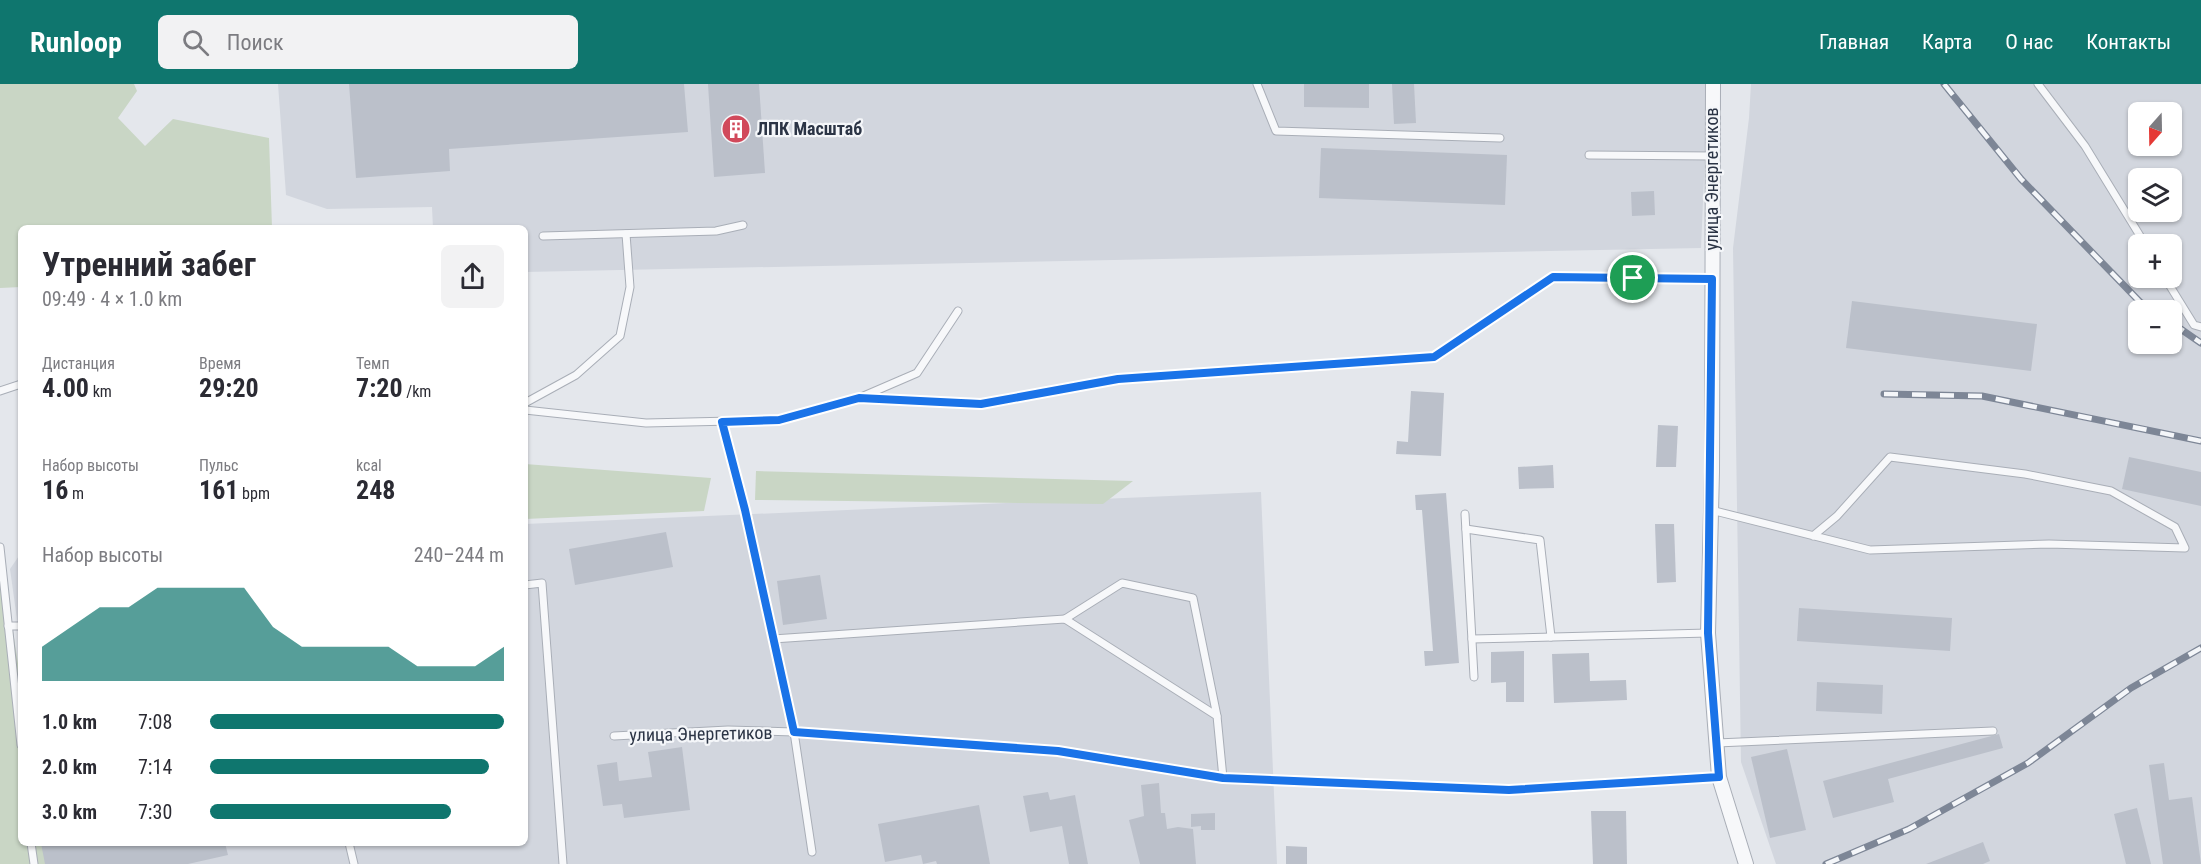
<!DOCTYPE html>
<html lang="ru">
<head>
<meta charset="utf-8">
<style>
	:root { --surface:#fff; --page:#f2f2f3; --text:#2b2b33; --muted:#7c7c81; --accent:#0f766e }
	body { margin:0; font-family:"Roboto Condensed",sans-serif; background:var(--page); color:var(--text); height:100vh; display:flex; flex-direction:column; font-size:22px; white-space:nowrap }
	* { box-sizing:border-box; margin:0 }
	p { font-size:20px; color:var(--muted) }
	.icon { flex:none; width:33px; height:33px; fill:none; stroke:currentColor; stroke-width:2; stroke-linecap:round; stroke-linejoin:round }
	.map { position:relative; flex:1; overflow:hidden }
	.details { position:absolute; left:18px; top:141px; width:510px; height:621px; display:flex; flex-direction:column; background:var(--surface); border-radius:9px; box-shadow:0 2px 4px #0004 }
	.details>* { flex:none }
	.needle { width:39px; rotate:200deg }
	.fabs { position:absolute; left:2128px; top:18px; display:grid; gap:12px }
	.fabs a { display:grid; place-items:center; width:54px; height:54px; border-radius:9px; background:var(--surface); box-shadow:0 2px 4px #0004; font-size:30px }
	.pin { position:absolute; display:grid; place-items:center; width:51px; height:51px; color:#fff; margin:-26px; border:3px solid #fff; border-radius:50%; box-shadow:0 2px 6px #0007 }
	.round { display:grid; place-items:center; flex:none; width:63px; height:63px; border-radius:9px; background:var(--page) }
	.overview { display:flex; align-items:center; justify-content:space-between; height:102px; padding:0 24px }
	h1 { font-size:33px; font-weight:700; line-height:45px }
	.figures { display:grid; grid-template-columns:repeat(3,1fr); gap:9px; height:102px; padding:6px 24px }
	.figures div { display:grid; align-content:center }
	.figures b { font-size:26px; font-weight:700 }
	.figures small { font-size:16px; font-weight:400 }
	.figures p { font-size:16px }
	.chart { height:168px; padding:12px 24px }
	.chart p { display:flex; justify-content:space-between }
	.chart svg { width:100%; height:108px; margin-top:6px; fill:var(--accent); opacity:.7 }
	ul { padding:0 24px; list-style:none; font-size:20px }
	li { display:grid; grid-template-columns:96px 72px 1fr; align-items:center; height:45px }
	li i { height:15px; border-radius:8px; background:var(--accent) }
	header { display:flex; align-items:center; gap:36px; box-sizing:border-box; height:84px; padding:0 30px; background:var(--accent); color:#fff }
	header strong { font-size:28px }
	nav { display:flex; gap:33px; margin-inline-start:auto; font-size:21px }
	.search { width:420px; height:54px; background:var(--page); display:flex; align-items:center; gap:15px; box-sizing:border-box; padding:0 21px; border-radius:9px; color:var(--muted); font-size:22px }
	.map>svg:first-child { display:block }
</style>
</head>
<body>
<header>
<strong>Runloop</strong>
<div class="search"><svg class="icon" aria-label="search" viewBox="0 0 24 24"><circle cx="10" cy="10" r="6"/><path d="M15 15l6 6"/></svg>Поиск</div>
<nav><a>Главная</a><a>Карта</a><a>О нас</a><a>Контакты</a></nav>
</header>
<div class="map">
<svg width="2201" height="780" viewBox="0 0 2201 780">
	<rect width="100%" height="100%" fill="#e4e7ec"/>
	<g fill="#d2d6de" fill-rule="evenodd">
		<path d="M278,0H1708L1701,164L525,188V144H433L432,123L327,125L286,111Z"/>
		<path d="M1751,0H2201V780H1776L1741,678L1733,164L1749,34ZM2139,28H2172V62H2139ZM2139,94H2172V128H2139ZM2139,160H2172V194H2139ZM2139,226H2172V260H2139Z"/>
		<path d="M1261,408L1277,780H52L49,759H525V440Z"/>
		<path d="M21,469V564L10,485Z"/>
	</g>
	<g fill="#c9d6c5">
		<path d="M0,0H134L137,7L118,34L145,62L173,35L269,54L272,144H21V203L0,204Z"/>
		<path d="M525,380L711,394L704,427L525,435Z"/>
		<path d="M756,387L1133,397L1103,420L755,416Z"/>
		<path d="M0,490L6,502L21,599V759H46L49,780H0Z"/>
	</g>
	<g fill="#bbc0ca">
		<path d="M349,0H684L688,48L449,65L450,87L356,94Z"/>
		<path d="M708,0H759L765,89L714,93Z"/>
		<path d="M1304,0H1369V24L1304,23Z"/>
		<path d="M1392,0H1414L1416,39L1394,40Z"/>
		<path d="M1321,64L1507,71L1505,121L1319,114Z"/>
		<path d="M1654,107L1655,131L1632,132L1631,108Z"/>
		<path d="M1852,217L2037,240L2031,287L1846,264Z"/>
		<path d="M1411,307L1444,309L1441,372L1396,370L1397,357L1408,358Z"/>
		<path d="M1658,341L1678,342L1676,383H1656Z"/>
		<path d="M2129,373L2201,388V422L2122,405Z"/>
		<path d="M1553,381L1554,404L1519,405L1518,383Z"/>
		<path d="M1446,409L1459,579L1425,582L1424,567H1433L1422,426H1416L1415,411Z"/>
		<path d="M1655,440H1674L1676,498L1657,499Z"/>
		<path d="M666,448L673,483L575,501L569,465Z"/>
		<path d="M820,491L827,535L783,541L777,497Z"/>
		<path d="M1799,524L1952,534L1950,567L1797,557Z"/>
		<path d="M1524,567V618H1506V598L1491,599V568Z"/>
		<path d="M1589,569L1590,597L1626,596L1627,616L1554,619L1552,570Z"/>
		<path d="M1817,598L1883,601L1882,630L1816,627Z"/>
		<path d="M1999,650L2003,664L1888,695L1894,718L1833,734L1823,697Z"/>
		<path d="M682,663L690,726L624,734L622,720L603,722L597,681L617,678L619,697L652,693L648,668Z"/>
		<path d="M1787,665L1806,746L1770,754L1751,673Z"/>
		<path d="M2164,679L2169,716L2192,713L2201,780H2163L2149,681Z"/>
		<path d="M1159,699L1161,729H1165L1167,745L1178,743L1193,745L1196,780H1140L1129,736L1144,732L1141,701Z"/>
		<path d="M1048,708L1050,716L1075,711L1088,780H1069L1062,742L1030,748L1023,712Z"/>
		<path d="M979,721L990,780H937L936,777L923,780L921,771L885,778L878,740Z"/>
		<path d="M2137,724L2151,780H2126L2114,730Z"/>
		<path d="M1591,727H1626L1627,780H1593Z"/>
		<path d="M1215,729V746H1201V742L1191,743V730Z"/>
		<path d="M1983,758L1990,777L1983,780H1926Z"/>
		<path d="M41,759H225L228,771L188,780H45Z"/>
		<path d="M1286,762L1307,763V780H1286Z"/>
	</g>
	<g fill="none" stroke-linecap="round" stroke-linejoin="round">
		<g stroke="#a9aeb7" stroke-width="9">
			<g id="lane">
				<path d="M1257,0L1276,47L1500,54"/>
				<path d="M2038,0L2085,62L2145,160"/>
				<path d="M1589,71L1713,72"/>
				<path d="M543,152L716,147L743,141"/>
				<path d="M2165,194L2194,241L2201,243"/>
				<path d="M0,307L21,300"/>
				<path d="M859,314L981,320L1117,295L1433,273L1553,193L1712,195"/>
				<path d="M525,319L576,291L620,252L630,203L626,150"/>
				<path d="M525,326L646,339L779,336L859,314L917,289L958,227"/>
				<path d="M722,338L745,426L794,648L812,768"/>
				<path d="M1711,426L1870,466L2049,460L2185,464L2175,443L2111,407L2025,390L1890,373L1837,432L1813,452"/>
				<path d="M1465,430L1474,593"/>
				<path d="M1466,445L1540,456L1551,553"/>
				<path d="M0,463L21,661"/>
				<path d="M525,501L542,499L563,780"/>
				<path d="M1065,535L1122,499L1193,514L1217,632"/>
				<path d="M8,542H21"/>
				<path d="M773,555L1065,535L1217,632L1223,694"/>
				<path d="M1472,555L1708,549"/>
				<path d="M614,652L728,646L794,648L1058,667L1223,694L1509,706L1719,693"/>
				<path d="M1717,659L1993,647"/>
				<path d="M31,759L34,780"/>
				<path d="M349,759L354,780"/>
			</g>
		</g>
		<g stroke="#a9aeb7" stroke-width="16">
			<path id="street" d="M1713,0L1712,388L1708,549L1719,693L1746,780"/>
		</g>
		<use href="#lane" stroke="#f7f8fa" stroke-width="7"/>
		<use href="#street" stroke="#f7f8fa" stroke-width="14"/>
		<g stroke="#7d8696" stroke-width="7">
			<g id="rail">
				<path d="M1944,0L2021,95L2140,218L2153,226"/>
				<path d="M2172,239L2201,259"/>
				<path d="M1884,310L1982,312L2201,357"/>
				<path d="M1826,780L1909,745L2028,679L2131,604L2201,564"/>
			</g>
		</g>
		<use href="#rail" stroke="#f4f6f9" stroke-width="4.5" stroke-dasharray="14" stroke-linecap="butt"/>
	</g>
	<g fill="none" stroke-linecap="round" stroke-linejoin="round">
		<g stroke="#fff" stroke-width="12">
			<path id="route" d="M1553,193L1712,195L1708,549L1719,693L1509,706L1223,694L1058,667L794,648L745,426L722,338L779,336L859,314L981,320L1118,295L1434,273Z"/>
		</g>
		<use href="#route" stroke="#1a73e8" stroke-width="8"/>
	</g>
	<defs>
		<g id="building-disc" transform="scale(1.5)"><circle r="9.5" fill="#d1495b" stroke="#f4f6f9"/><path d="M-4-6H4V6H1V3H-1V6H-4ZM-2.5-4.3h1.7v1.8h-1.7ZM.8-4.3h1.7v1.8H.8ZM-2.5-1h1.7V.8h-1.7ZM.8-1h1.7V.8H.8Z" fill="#fff"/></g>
	</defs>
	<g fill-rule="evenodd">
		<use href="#building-disc" x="736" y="45"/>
	</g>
	<g text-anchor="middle" stroke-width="4.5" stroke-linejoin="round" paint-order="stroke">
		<g font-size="18" font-weight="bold" fill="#2b3445" stroke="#f4f6f9" text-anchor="start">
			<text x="757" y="51">ЛПК Масштаб</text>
		</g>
		<g font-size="18" fill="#2b3445" stroke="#f4f6f9">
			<text transform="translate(1712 95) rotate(-90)" y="6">улица Энергетиков</text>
			<text transform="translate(701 650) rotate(-1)" y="6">улица Энергетиков</text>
		</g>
	</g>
</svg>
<div class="fabs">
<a><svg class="needle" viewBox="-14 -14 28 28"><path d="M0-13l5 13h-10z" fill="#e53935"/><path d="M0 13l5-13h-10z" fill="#7c7c81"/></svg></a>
<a><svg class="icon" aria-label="layers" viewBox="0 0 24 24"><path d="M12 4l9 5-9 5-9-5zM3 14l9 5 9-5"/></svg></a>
<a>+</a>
<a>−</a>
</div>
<div class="pin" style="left:1633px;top:194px;background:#1e9e55"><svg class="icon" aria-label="arrive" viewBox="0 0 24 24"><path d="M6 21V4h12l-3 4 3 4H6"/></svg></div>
<section class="details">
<div class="overview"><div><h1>Утренний забег</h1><p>09:49 · 4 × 1.0 km</p></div><a class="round"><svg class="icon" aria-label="share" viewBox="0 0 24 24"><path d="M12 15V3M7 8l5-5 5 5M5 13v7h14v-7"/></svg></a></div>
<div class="figures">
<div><p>Дистанция</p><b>4.00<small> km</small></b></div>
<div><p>Время</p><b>29:20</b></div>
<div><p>Темп</p><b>7:20<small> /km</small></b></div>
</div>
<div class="figures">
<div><p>Набор высоты</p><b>16<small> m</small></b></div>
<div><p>Пульс</p><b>161<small> bpm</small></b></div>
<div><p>kcal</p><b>248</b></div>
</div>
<div class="chart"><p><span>Набор высоты</span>240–244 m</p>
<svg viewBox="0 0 160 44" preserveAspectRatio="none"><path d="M0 44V30L10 22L20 14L30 14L40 6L50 6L60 6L70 6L80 22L90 30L100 30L110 30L120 30L130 38L140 38L150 38L160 30V44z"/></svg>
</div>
<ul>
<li><b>1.0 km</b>7:08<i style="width:100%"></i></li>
<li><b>2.0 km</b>7:14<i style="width:95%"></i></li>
<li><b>3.0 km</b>7:30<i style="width:82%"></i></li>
</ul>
</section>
</div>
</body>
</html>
